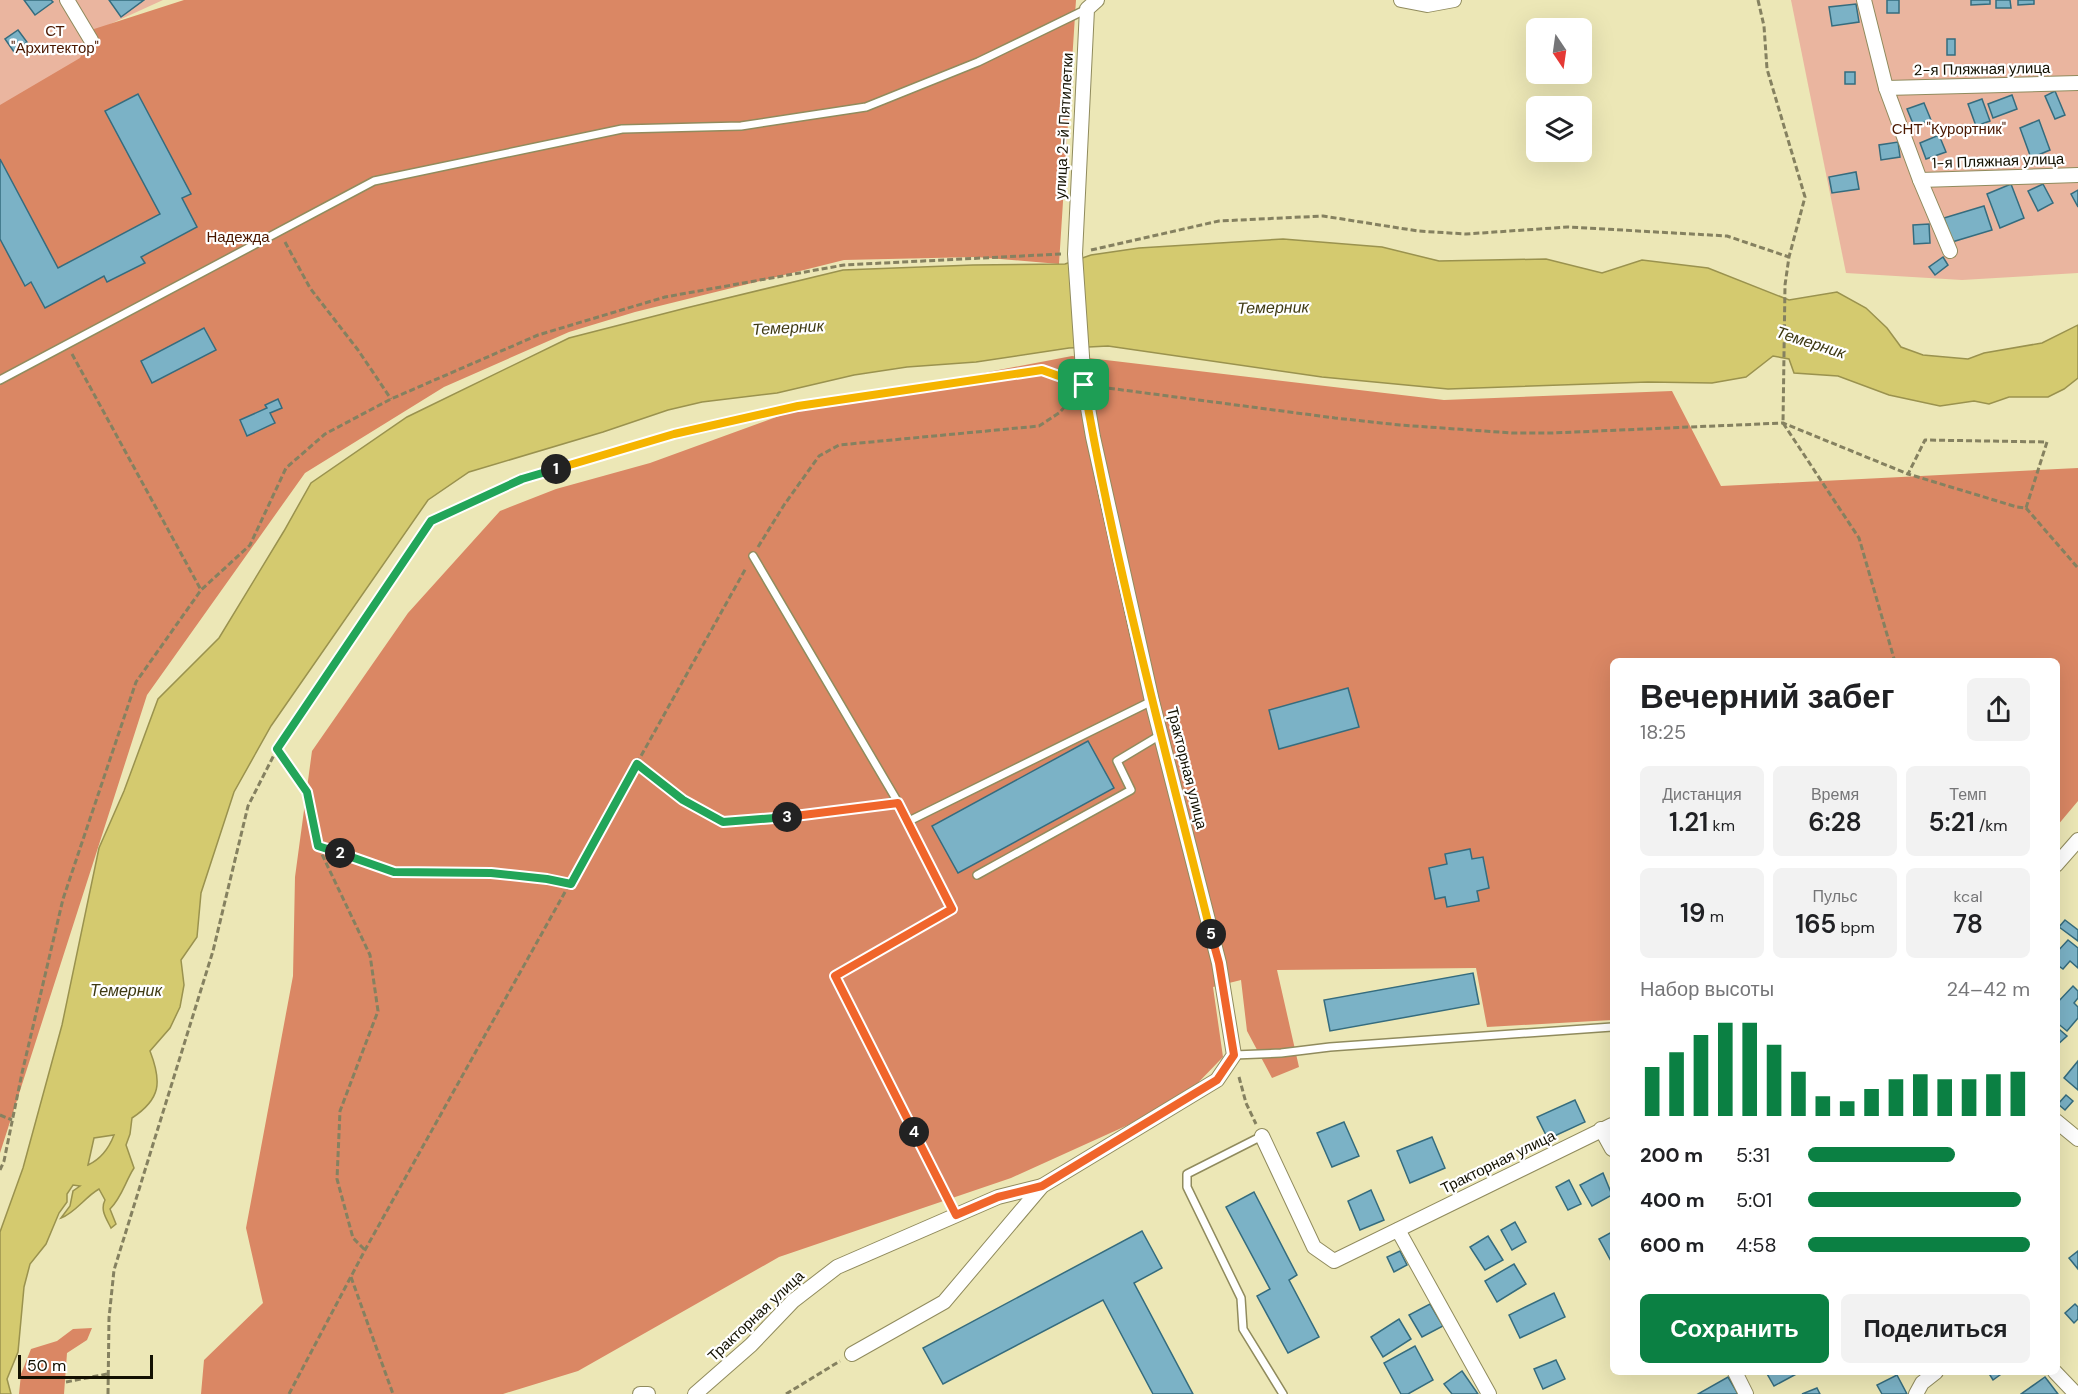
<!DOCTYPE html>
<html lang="ru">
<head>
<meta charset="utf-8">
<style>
	:root { --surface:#fff; --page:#f2f2f2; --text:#202124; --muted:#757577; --accent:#0b8043 }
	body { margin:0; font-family:"DM Sans",sans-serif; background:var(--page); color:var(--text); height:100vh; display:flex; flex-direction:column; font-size:22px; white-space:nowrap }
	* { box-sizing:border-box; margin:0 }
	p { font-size:20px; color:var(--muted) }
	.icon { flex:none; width:33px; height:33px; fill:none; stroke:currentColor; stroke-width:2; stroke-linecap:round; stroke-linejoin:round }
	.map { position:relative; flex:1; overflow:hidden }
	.sheet { position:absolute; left:1610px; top:658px; width:450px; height:717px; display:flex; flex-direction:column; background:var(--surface); border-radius:9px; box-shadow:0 6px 24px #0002 }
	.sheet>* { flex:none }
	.needle { width:39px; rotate:167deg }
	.controls { position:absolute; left:1526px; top:18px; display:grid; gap:12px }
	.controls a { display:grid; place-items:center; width:66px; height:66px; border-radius:9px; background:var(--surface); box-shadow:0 6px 24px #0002; font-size:30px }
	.scale { position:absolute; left:18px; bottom:15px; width:135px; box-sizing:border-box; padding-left:6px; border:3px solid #121001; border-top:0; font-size:16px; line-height:21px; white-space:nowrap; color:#121001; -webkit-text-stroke:4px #fff; paint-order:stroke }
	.pin { position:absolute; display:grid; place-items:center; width:51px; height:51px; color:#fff; margin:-26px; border-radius:12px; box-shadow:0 3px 9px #0006 }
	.km { position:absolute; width:30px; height:30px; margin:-15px; border-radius:50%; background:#222; color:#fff; font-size:16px; line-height:30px; text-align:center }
	.round { display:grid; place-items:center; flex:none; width:63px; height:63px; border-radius:9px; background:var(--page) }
	.overview { display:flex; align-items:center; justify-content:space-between; height:102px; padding:0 30px }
	h1 { font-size:33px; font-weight:600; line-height:45px }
	.figures { display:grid; grid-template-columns:repeat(3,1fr); gap:9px; height:102px; padding:6px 30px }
	.figures div { display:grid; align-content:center; border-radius:9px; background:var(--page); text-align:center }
	.figures b { font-size:26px; font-weight:600 }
	.figures small { font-size:16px; font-weight:400 }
	.figures p { font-size:16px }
	.chart { height:168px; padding:12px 30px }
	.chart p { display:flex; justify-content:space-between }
	.chart svg { width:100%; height:108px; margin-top:6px; stroke:var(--accent); stroke-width:6 }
	.button { display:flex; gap:12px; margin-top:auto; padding:12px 30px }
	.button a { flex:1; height:69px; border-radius:9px; background:var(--accent); color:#fff; font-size:24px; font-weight:600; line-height:69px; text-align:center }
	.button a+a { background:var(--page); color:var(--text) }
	ul { padding:0 30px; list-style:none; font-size:20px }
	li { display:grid; grid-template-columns:96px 72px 1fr; align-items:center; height:45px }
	li i { height:15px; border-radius:8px; background:var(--accent) }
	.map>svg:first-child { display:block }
</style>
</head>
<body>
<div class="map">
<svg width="2078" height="1394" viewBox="0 0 2078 1394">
	<rect width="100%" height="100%" fill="#ece7b6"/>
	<g fill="#eab59f">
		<path d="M0,0H163L95,31L93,51L0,107Z"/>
		<path d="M1791,0H2078V273L1962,280L1846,273Z"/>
	</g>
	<g fill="#da8764">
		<path d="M184,0H1076L1059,264L976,257L844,260L635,312L569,332L444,387L305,473L147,695L0,1153V105L80,58L94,29Z"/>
		<path d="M1072,356L1444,400L1672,391L1721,486L2078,468V801L2057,826L2056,662H1612V1020L1487,1027L1476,968L1277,970L1299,1067L1272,1078L1247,1031L1241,980L1213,987L1223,1057L1191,1090L1128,1125L1011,1178L779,1257L578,1371L503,1394H201L204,1360L263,1303L246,1228L293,976L295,877L312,751L408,613L500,511L556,489L650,463L801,408Z"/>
		<path d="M92,1328L87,1340L67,1353L64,1394H19L21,1374L31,1349L57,1341L73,1329Z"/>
	</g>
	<path fill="#d4ca6f" stroke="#9a924e" stroke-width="1.5" fill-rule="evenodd" d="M1283,239L1382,247L1439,261L1546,259L1602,273L1642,260L1708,268L1789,300L1837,292L1866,308L1887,328L1901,347L1923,355L1968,359L1984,353L2042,343L2078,325V378L2064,389L2048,397H2009L1989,404L1974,401L1940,406L1889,395L1838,376L1794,373L1789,359L1773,356L1746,377L1712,383L1648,382L1448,389L1322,377L1108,346L1069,348L976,362L907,367L854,375L777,393L702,402L668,410L603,432L469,472L428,500L271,726L234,792L201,893L197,937L181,960L184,985L180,1007L170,1028L150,1051C162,1082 161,1099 132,1118L130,1134L126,1145L134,1168C125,1182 122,1197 110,1209L116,1224L111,1228C106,1218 100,1210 105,1200L99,1189C85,1197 75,1213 61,1218L70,1206L73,1191L80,1186L73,1185L67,1194V1202L59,1213L46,1244L30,1264L24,1287L18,1352L7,1379L11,1394H0V1232L23,1168L62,1025L99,848L124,791L158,699L219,638L284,531L311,483L407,417L569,338L686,308L843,270L973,265L1065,264L1091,255L1139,248ZM114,1135C109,1148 101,1159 88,1165L94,1138Z"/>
	<g fill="#7bb2c6" stroke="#356c7e" stroke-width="1.5">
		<path d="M24,0H51L53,2L35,15Z"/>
		<path d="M109,0H144L121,17Z"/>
		<rect x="1887" y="0" width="12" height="13"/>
		<path d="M1971,0H1990V4L1971,5Z"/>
		<path d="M1996,0H2010L2011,8H1996Z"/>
		<path d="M2018,0H2034V4L2018,5Z"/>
		<path d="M1856,4L1859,22L1832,26L1829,7Z"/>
		<path d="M18,30L27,42L14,52L5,39Z"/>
		<rect x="1947" y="39" width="8" height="16"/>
		<rect x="1845" y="72" width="10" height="12"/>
		<path d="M2055,91L2065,115L2055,119L2045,96Z"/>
		<path d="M138,94L191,194L182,198L197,227L141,257L145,263L107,282L104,276L45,308L31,282L25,286L0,239V159L58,268L160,214L105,111Z"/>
		<path d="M2012,95L2017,109L1993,118L1988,104Z"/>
		<path d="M1982,99L1990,121L1976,126L1968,104Z"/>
		<path d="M1924,103L1931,120L1914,126L1907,109Z"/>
		<path d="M2039,120L2050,150L2031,158L2020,128Z"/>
		<path d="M1939,135L1946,152L1926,159L1920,143Z"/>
		<path d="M1898,142L1900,157L1881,160L1879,145Z"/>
		<path d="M1856,172L1859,189L1832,193L1829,177Z"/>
		<path d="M2011,184L2024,218L2000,228L1987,194Z"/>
		<path d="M2043,184L2053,203L2038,211L2028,191Z"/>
		<path d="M2078,190V207L2071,194Z"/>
		<path d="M1984,206L1992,230L1952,242L1944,218Z"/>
		<path d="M1929,224L1930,243L1914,244L1913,225Z"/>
		<path d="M1943,257L1948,265L1935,275L1929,267Z"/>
		<path d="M204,328L216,350L152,383L141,361Z"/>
		<path d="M278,399L282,408L270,413L275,423L247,436L240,420L267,408L265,405Z"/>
		<path d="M1348,688L1359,727L1279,749L1269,710Z"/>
		<path d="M1088,741L1114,788L958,873L932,826Z"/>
		<path d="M1470,849L1472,859L1483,857L1489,888L1477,891L1479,901L1447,907L1445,897L1435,899L1429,868L1447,864L1445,854Z"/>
		<path d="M2065,920L2078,930V941L2059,927Z"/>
		<path d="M2068,940L2078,948V968L2070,961L2063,969L2056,964V953Z"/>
		<path d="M1473,973L1479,1004L1330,1031L1324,1000Z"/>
		<path d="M2073,986L2078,991V998L2074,1003L2078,1007V1018L2067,1031L2056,1022V1004Z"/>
		<path d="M2060,1030L2067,1036L2056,1046V1033Z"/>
		<path d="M2078,1061V1090L2064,1078Z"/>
		<path d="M2066,1095L2073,1101L2065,1110L2058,1104Z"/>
		<path d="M1575,1100L1585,1122L1548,1139L1537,1117Z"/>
		<path d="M1344,1122L1359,1156L1332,1167L1317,1133Z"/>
		<path d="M1432,1137L1445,1168L1410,1183L1397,1151Z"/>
		<path d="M1603,1173L1612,1195L1592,1206L1580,1185Z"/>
		<path d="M1569,1180L1581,1204L1568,1210L1556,1187Z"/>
		<path d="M1371,1190L1384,1220L1360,1230L1348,1201Z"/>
		<path d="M1254,1192L1297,1275L1289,1280L1319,1337L1288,1353L1257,1296L1270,1289L1226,1207Z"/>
		<path d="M1515,1222L1526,1242L1512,1250L1501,1230Z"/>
		<path d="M1142,1231L1162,1268L1134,1283L1193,1394H1153L1103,1300L943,1384L923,1348Z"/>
		<path d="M1612,1232V1260L1611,1261L1599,1239Z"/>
		<path d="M1488,1236L1503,1260L1485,1270L1470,1247Z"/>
		<path d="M1400,1251L1407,1265L1394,1272L1387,1257Z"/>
		<path d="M2078,1251V1269L2069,1258Z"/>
		<path d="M1514,1264L1526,1284L1497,1302L1485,1281Z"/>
		<path d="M1554,1293L1565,1317L1520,1338L1509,1315Z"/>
		<path d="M1430,1304L1443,1326L1422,1337L1409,1315Z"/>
		<path d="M2075,1304L2078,1307V1319L2074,1323L2065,1313Z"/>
		<path d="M1399,1319L1411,1339L1383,1357L1371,1337Z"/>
		<path d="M1415,1346L1433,1380L1408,1394H1401L1384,1363Z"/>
		<path d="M1556,1360L1565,1379L1543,1389L1534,1369Z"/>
		<path d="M1462,1371L1478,1394H1452L1444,1384Z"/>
		<path d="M1766,1372H1800L1774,1386Z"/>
		<path d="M1988,1372H2004L1993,1380Z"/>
		<path d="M1897,1375L1907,1394H1882L1877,1385Z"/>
		<path d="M1728,1377L1738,1394H1698Z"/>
		<path d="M2045,1377L2058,1394H2021Z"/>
		<path d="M1817,1388L1820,1394H1802Z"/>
	</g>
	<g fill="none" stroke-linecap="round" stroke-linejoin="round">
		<g stroke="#908b5d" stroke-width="10">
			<g id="service">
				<path d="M0,380L374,181L622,129L741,126L866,107L978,62L1087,9"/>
				<path d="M753,556L909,821L1152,701"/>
				<path d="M977,875L1131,790L1117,761L1162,734"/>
				<path d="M1234,1055L1281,1053L1330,1047L1612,1027"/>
				<path d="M1262,1136L1187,1174V1187L1241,1298L1243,1329L1283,1394"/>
			</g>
		</g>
		<g stroke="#908b5d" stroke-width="16">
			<g id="minor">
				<path d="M67,0L91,40"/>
				<path d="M1401,0L1427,5L1454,0"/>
				<path d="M1864,0L1886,88L1920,180L1950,251"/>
				<path d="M1886,88L2078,83"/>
				<path d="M1920,180L2078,175"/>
				<path d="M2056,865L2078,840"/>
				<path d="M2056,1121L2078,1139"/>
				<path d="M1601,1129L1612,1149"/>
				<path d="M1262,1136L1314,1247L1334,1261L1612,1125"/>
				<path d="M1398,1230L1489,1394"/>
				<path d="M852,1354L944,1302L1042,1186L1217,1080L1234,1055L1219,963L1152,701L1093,437L1084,385L1075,254L1087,9L1097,0"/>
				<path d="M1735,1372L1746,1394"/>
				<path d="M2055,1372L2076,1394"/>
				<path d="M640,1394H648"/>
				<path d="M695,1394L751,1345L793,1301L837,1267L998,1197L1042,1186"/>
				<path d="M1916,1394L1922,1383L1936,1372"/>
			</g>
		</g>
		<g stroke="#858160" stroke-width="3" stroke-dasharray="6 3" stroke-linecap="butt">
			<path d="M1758,0L1764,26L1767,69L1805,197L1789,257L1785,285L1783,423L1859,538L1895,662"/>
			<path d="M285,242L310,288L358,350L391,399"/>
			<path d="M1091,250L1219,221L1323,216L1418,231L1466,234L1568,227L1727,236L1789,257"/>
			<path d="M72,354L201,590"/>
			<path d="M1100,387L1335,418L1400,425L1512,433H1552L1783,423L1908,474L1925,440L2047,442L2026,508L2017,507L1908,474"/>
			<path d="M2026,508L2078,568"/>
			<path d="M758,547L784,505L819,456L839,445L1039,426L1059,413L1071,400"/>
			<path d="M277,749L307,792L318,846L370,955L378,1011L340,1111L337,1179L353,1238L365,1250"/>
			<path d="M637,763L683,800L723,822L794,816L886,805"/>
			<path d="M914,831L952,909L835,976L950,1202"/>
			<path d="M318,846L394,872L491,873L547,879L571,884"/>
			<path d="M1239,1077L1246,1103L1256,1124"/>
			<path d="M0,1115L12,1120"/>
			<path d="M0,1170L4,1161L22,1073L63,899L136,682L201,590L250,545L286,468L325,434L391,399L538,335L665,297L844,265L1061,254"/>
			<path d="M351,1277L393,1394"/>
			<path d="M66,1382L107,1374"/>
			<path d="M108,1394L109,1318L114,1270L213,951L248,806L277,749L431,521L522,479L674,434L798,406L1042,370L1067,379"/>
			<path d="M289,1394L365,1250L746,568"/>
			<path d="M786,1394L840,1361"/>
		</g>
		<use href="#service" stroke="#fff" stroke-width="7"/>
		<use href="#minor" stroke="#fff" stroke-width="14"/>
	</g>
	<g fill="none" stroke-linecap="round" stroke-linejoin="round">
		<g stroke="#fff" stroke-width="12">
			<path id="split-1" d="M556,469L674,434L798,406L1042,370L1084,385"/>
		</g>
		<g stroke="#fff" stroke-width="12">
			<path id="split-2" d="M340,853L318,846L307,792L277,749L431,521L522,479L556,469"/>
		</g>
		<g stroke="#fff" stroke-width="12">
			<path id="split-3" d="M340,853L394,872L491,873L547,879L571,884L637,764L683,800L723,822L787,817"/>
		</g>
		<g stroke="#fff" stroke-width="12">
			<path id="split-4" d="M787,817L898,803L952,909L835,976L914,1132"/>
		</g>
		<g stroke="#fff" stroke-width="12">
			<path id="split-5" d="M914,1132L956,1215L998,1197L1042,1186L1217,1080L1234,1055L1219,963L1211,934"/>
		</g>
		<g stroke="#fff" stroke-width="12">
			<path id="split-6" d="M1084,385C1116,570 1166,752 1211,934"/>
		</g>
		<use href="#split-1" stroke="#f5b400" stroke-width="8"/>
		<use href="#split-2" stroke="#22a559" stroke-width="8"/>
		<use href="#split-3" stroke="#22a559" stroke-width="8"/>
		<use href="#split-4" stroke="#f0652b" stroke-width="8"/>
		<use href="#split-5" stroke="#f0652b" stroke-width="8"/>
		<use href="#split-6" stroke="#f5b400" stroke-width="8"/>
	</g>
	<g text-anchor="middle" stroke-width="4.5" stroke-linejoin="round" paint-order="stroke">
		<g font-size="15" fill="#4b1800" stroke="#fff">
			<text x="55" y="36">СТ<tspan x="55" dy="17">"Архитектор"</tspan></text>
			<text x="1949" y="134">СНТ "Курортник"</text>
			<text x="238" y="242">Надежда</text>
		</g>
		<g font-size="15" fill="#121001" stroke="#fff">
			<text transform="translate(1982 69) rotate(-1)" y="5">2-я Пляжная улица</text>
			<text transform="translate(1064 126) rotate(-87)" y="5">улица 2-й Пятилетки</text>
			<text transform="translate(1998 161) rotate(-2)" y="5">1-я Пляжная улица</text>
			<text transform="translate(1187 768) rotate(76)" y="5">Тракторная улица</text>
			<text transform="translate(1498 1162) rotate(-26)" y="5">Тракторная улица</text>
			<text transform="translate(756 1316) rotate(-43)" y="5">Тракторная улица</text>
		</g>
		<g font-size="16" font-style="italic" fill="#3f3a13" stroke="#fff">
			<text transform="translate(1273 307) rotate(-1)" y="6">Темерник</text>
			<text transform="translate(788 327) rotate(-3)" y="6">Темерник</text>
			<text transform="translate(1811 342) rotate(18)" y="6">Темерник</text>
			<text x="126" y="996">Темерник</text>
		</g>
	</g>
</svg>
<div class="controls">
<a><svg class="needle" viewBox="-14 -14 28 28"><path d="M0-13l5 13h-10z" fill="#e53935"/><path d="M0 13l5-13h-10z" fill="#757577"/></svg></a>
<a><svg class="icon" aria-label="layers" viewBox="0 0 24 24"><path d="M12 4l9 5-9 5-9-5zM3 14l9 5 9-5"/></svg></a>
</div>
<div class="scale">50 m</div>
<div class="pin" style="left:1084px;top:385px;background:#1e9e55"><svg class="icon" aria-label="arrive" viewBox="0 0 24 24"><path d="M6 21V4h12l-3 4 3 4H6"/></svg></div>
<b class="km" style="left:556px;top:469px">1</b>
<b class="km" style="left:340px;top:853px">2</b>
<b class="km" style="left:787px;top:817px">3</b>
<b class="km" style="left:914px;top:1132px">4</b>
<b class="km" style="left:1211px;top:934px">5</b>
<section class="sheet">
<div class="overview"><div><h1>Вечерний забег</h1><p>18:25</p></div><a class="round"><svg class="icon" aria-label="share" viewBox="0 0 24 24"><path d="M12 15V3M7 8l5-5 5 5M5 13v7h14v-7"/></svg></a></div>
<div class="figures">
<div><p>Дистанция</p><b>1.21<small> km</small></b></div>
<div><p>Время</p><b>6:28</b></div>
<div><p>Темп</p><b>5:21<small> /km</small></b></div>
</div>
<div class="figures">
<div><b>19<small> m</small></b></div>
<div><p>Пульс</p><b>165<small> bpm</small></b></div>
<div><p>kcal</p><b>78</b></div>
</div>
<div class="chart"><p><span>Набор высоты</span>24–42 m</p>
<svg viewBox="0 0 160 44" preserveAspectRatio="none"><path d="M5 44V24M15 44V18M25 44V11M35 44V6M45 44V6M55 44V15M65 44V26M75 44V36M85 44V38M95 44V33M105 44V29M115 44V27M125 44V29M135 44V29M145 44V27M155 44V26"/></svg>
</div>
<ul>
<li><b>200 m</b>5:31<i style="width:66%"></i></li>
<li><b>400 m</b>5:01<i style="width:96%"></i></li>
<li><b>600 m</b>4:58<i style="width:100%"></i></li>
</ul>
<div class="button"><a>Сохранить</a><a>Поделиться</a></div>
</section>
</div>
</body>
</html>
